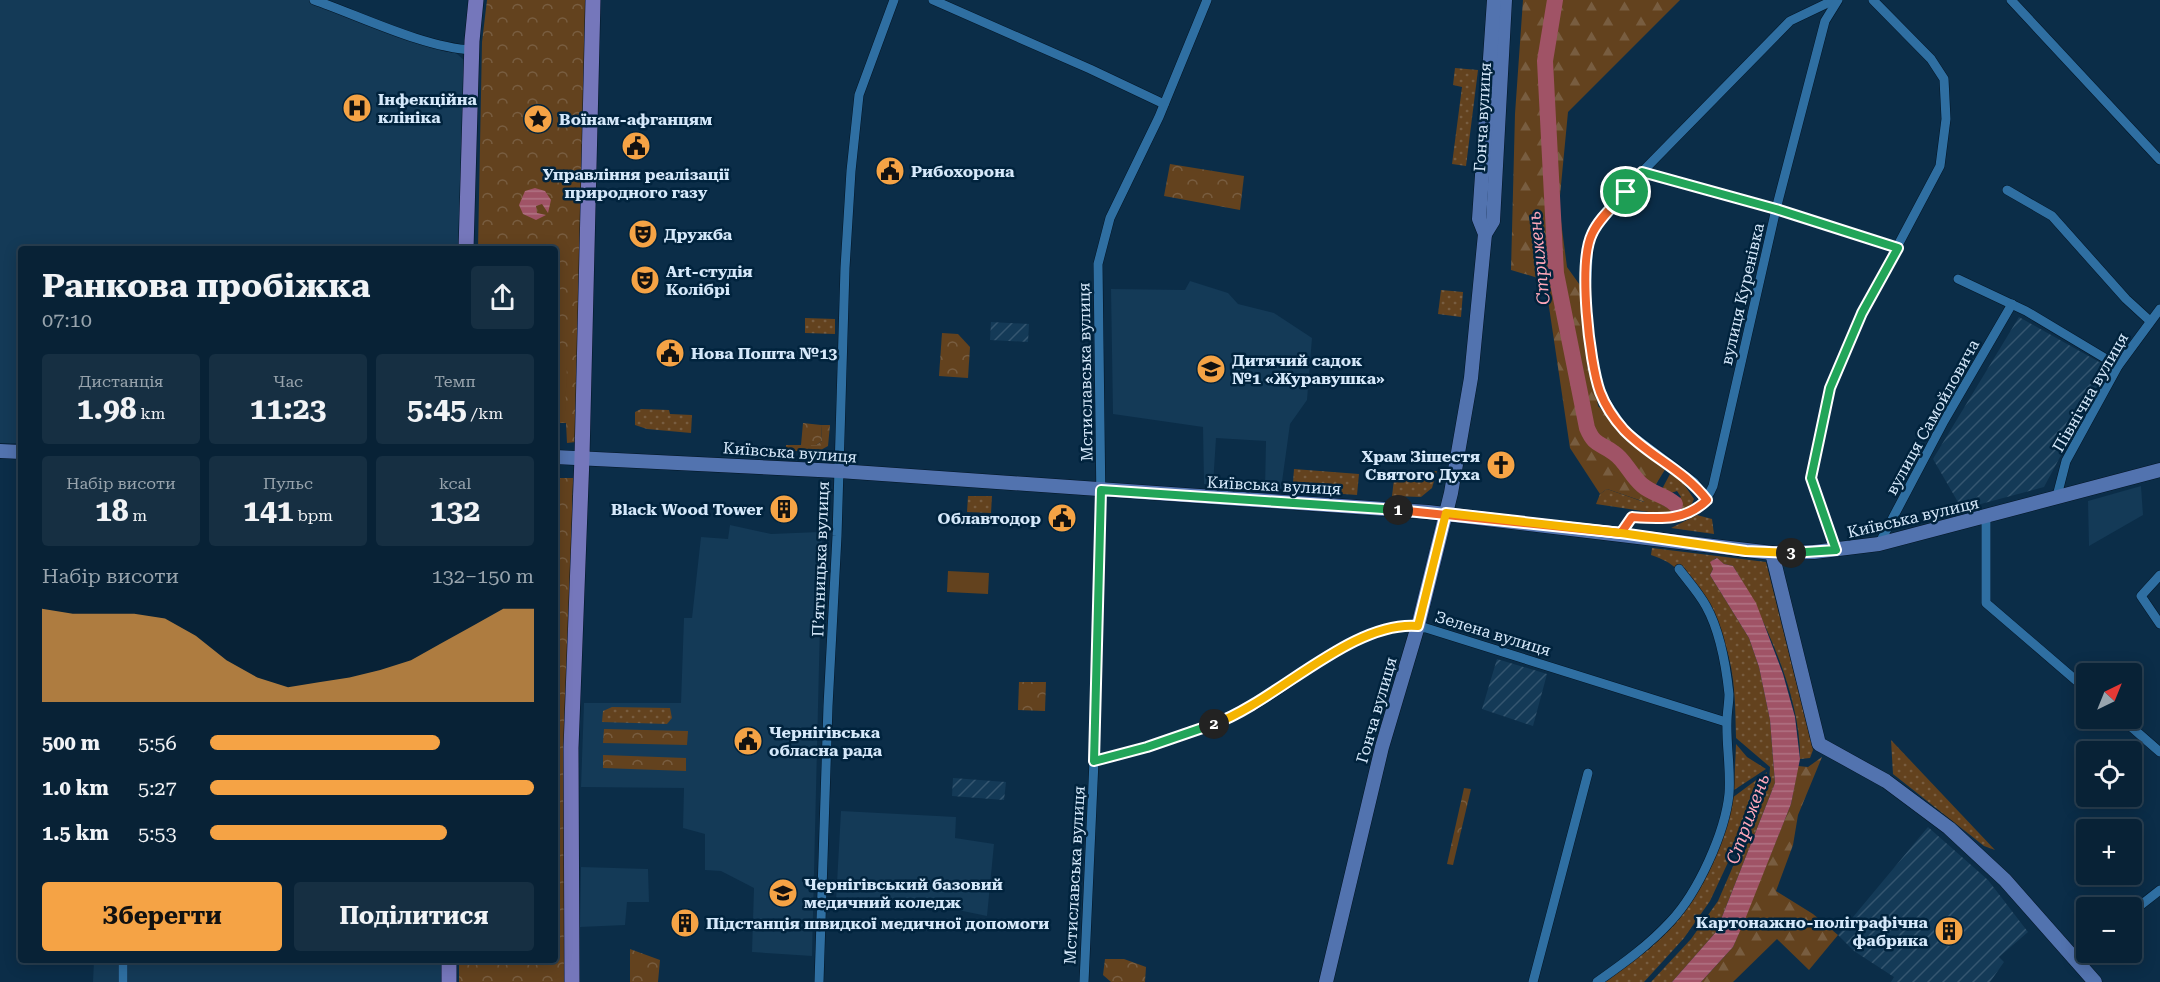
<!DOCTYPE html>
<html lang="uk">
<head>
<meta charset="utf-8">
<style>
	:root { --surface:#082236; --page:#162f42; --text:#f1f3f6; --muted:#98a4ad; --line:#293f51; --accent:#f5a345 }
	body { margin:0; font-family:"Roboto Serif",serif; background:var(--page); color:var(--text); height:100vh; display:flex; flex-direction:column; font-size:22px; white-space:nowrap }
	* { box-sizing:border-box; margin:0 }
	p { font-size:20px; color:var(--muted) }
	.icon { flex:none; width:33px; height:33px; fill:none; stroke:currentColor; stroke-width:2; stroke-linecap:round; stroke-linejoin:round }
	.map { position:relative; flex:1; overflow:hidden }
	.panel { position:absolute; left:18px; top:246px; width:540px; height:717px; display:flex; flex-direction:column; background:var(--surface); border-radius:6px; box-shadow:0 3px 15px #0003,0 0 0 2px var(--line) }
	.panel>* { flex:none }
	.needle { width:39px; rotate:43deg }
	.tools { position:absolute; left:2076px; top:663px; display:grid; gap:12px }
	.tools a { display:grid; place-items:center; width:66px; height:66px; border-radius:6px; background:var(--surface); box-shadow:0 3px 15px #0003,0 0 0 2px var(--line); font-size:30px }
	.pin { position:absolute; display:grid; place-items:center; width:51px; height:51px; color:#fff; margin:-26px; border:3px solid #fff; border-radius:50%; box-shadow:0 2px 6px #0007 }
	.km { position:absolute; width:30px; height:30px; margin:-15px; border-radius:50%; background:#222; color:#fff; font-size:16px; line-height:30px; text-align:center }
	.round { display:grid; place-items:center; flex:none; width:63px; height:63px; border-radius:6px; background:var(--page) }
	.summary { display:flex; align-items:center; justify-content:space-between; height:102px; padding:0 24px }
	h1 { font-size:33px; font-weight:700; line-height:45px }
	.metrics { display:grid; grid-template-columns:repeat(3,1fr); gap:9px; height:102px; padding:6px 24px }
	.metrics div { display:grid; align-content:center; border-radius:6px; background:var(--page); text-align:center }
	.metrics b { font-size:30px; font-weight:700 }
	.metrics small { font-size:16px; font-weight:400 }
	.metrics p { font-size:16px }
	.chart { height:168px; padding:12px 24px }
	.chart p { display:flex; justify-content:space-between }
	.chart svg { width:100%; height:108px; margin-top:6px; fill:var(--accent); opacity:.7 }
	.action { display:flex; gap:12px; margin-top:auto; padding:12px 24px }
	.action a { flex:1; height:69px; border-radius:6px; background:var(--accent); color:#111; font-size:24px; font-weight:700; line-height:69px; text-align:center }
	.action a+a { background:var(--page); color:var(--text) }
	ul { padding:0 24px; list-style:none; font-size:20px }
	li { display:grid; grid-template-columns:96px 72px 1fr; align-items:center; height:45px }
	li i { height:15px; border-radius:8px; background:var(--accent) }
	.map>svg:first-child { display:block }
</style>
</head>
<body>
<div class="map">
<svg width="2160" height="982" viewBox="0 0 2160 982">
	<defs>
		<pattern id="industrial-furrows" width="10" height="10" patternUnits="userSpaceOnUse" patternTransform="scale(1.5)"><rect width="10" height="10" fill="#143a57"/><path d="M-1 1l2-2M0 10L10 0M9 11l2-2" fill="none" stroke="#355670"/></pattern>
		<pattern id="grass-dots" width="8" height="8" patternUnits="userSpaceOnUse" patternTransform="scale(1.5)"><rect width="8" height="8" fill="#63421e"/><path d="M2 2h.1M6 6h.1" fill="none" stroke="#785d40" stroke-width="1.8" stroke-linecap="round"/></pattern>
		<pattern id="forest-firs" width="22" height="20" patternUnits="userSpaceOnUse" patternTransform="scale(1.5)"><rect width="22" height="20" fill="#63421e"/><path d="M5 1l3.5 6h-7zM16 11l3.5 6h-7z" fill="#785d40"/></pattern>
		<pattern id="park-crowns" width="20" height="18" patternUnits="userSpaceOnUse" patternTransform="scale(1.5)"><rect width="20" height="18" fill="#63421e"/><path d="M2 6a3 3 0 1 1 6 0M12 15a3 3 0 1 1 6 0" fill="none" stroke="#785d40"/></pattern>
		<pattern id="water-rules" width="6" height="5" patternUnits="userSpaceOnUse" patternTransform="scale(1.5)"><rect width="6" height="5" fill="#a05366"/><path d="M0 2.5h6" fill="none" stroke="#b07484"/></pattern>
	</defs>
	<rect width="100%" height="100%" fill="#0b2d48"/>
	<g fill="#143a57">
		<path d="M0,0H309L456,53L465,61L458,249H21V443H0Z"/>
		<path d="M1190,281L1228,293L1238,304L1274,313L1312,338L1307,400L1290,424L1281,489H1265L1266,441L1216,438L1213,485L1204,484L1203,427L1113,414L1111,289L1185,290Z"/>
		<path d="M2141,486L2143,515L2089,546L2088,501Z"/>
		<path d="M730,525L771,534L819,532L822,541L812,956L752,952L754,888L721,871L705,870V834L683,828L684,788L581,787L584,703H681L684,618H692L701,537L728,539Z"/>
		<path d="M841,811L956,817L955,838L994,844L987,916L953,909L836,901Z"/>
		<path d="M581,867L648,869L649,902H627L625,925L580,927Z"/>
		<path d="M94,960H442L441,982H93Z"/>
	</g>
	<g fill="url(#industrial-furrows)">
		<path d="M2019,317L2108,367L2044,487L1962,509L1933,459Z"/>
		<path d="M991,322L1029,324L1028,342L990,340Z"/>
		<path d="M1497,659L1547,674L1533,726L1482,709Z"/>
		<path d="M953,778L1006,782L1004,800L952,796Z"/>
		<path d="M1928,827L1988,880L2028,932L1999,957L2004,962L1990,982H1891L1894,977L1854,951L1838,935Z"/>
	</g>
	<g fill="url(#grass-dots)">
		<path d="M1455,68L1478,70L1466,166L1452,164L1462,87L1453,85Z"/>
		<path d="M1441,290L1463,292L1461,317L1438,314Z"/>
		<path d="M805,318L835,319V334L805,333Z"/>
		<path d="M641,409L669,410L670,414L692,415L691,433L647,429L635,425V412Z"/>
		<path d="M1294,469L1359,474L1357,495L1303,491L1293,483Z"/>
		<path d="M1395,471H1437L1432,488L1421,497L1392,496Z"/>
		<path d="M1670,474L1681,480L1694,499L1688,512L1675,516L1596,504L1600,494L1607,489L1644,502L1653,492L1663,498L1661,504L1668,508L1681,497L1677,491L1668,494L1662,489Z"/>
		<path d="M968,496H992L991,513L967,512Z"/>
		<path d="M1697,515L1712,519L1714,534L1671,528Z"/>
		<path d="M1652,548L1766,562L1813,750L1810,758L1800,759C1801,697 1765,618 1733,566L1724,564L1716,558L1711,562L1713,569L1710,575L1749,638L1759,667L1770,720L1775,783L1716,932L1672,982H1651L1691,939L1718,901L1769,783L1770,767L1736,738C1735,677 1734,643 1696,592C1681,572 1675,563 1651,555Z"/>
		<path d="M612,707L670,708L672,718L667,724L602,722L603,711Z"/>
		<path d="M1891,740L1995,850L1984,846L1893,774Z"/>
		<path d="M1736,744L1747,757L1766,769L1734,790Z"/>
		<path d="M1767,772L1765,783L1710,901L1684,938L1644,982H1605L1649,949L1675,922L1700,882L1732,798Z"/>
	</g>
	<g fill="url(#forest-firs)">
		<path d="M1523,0H1680L1568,112L1559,206L1567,267L1582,288L1598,406L1636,444L1666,468L1645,502L1607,489L1600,494L1570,448L1545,280L1511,270L1515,114Z"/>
		<path d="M821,425H830L828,446L819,451H786V445H816L822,441Z"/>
		<path d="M1822,757L1798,815L1793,845L1776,891L1813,914L1838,935L1809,970L1777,939L1733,982H1701L1733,947L1791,804L1798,766L1808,767Z"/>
	</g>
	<g fill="url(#park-crowns)">
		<path d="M487,0H589L576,442L567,443L566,423H555V249H478L482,42Z"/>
		<path d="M1170,164L1244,176L1240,210L1164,196Z"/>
		<path d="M942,333L958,334L970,347L968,378L939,376Z"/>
		<path d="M803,423L821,425L822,441L816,445H801Z"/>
		<path d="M555,478H573L566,748L564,982H459V960H555Z"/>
		<path d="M1019,682H1046L1045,711L1018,710Z"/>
		<path d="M604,729L688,731L687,745L603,743Z"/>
		<path d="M603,755L686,758V771L603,768Z"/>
		<path d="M1464,788L1471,789L1453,865L1447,864Z"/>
		<path d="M630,949L660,960L658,982H630Z"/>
		<path d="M1105,959H1124L1146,967L1145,982H1111L1103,975Z"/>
	</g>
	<g fill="#63421e">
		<path d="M555,365H567L565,411H555Z"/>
		<path d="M948,571L989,573L988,594L947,592Z"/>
	</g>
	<g fill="url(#water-rules)">
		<path d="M535,188L545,191L551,200L548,213L542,204L536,206L537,213L546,215L536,220L523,214L519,205L525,191Z"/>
		<path d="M1717,558L1724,564L1733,566L1756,603L1783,674L1795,717L1800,759L1791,804L1744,922L1733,947L1701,982H1672L1716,932L1775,783L1770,720L1759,667L1749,638L1710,575L1713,569L1710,562Z"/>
	</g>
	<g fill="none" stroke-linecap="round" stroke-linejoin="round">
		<path stroke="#a05366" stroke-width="16" d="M1555,0L1545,61L1556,273L1587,428C1595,447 1600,442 1614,453C1625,460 1631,476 1642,485C1652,494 1665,495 1675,504"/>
		<g stroke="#031525" stroke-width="10">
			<g id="street">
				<path d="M314,0C360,16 425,48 472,50"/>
				<path d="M933,0L1090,69L1164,104"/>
				<path d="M2011,0L2160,160"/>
				<path d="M1642,172L1776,209L1898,248"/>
				<path d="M2007,190L2052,216L2126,299L2150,321"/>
				<path d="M1958,279L2026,311L2118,366"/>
				<path d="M2057,496L2066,461L2118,366L2160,309"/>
				<path d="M1707,500L1694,482L1625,430L1600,393L1593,368L1586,299L1589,243L1597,225L1642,172L1790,21L1834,0"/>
				<path d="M1986,517V603L2086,689"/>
				<path d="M1621,533L1632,517C1667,520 1697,524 1713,486L1776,209L1825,21L1838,0"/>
				<path d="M1879,544L1944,421L2012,304"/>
				<path d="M1836,550L1811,478L1830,388L1862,313L1940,166L1946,119L1944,79L1931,59L1873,0"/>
				<path d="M2160,575L2141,596L2160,624"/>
				<path d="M2121,718L2160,752"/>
				<path d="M1094,761C1137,748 1180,739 1221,721C1234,715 1247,710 1258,703C1305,675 1369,615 1426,628L1726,722"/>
				<path d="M2132,912L2160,890"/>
				<path d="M2074,958L2086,948"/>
				<path d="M123,982V960"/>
				<path d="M819,982L828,706L837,536L845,268L851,171L859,95L894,0"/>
				<path d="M1084,982L1094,761L1101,506L1098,264L1110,218L1159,117L1207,0"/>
				<path d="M1533,982L1588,773"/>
				<path d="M1597,982C1624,963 1649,945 1671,921C1698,892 1725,833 1729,794C1731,769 1726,746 1727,721C1727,712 1729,703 1729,694C1726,666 1720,631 1706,606C1699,593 1688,581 1679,569"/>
			</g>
		</g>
		<g stroke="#031525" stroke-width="15">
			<g id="secondary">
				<path d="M1485,234L1493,221L1505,0"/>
				<path d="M0,451L21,452"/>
				<path d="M555,457L839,471L1428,512L1772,553L1814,552L1879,544L2160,470"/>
				<path d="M1772,553L1819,744L1886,781L1949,828L2005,880L2095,982"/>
				<path d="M1326,982L1382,747L1418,626L1451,493L1471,378L1485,234L1479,219L1494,0"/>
			</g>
		</g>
		<g stroke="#031525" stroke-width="16">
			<g id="primary">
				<path d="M466,249L472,41L476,0"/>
				<path d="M449,960V982"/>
				<path d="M572,982L571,748L582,457L593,0"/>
			</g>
		</g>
		<use href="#street" stroke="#2f6fa2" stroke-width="9"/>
		<use href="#secondary" stroke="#5273af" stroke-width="14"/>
		<use href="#primary" stroke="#7577bb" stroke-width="15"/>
	</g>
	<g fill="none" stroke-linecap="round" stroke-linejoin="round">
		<g stroke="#fff" stroke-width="12">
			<path id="split-1" d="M1398,510L1621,533L1632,517C1662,519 1685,521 1707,500C1683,469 1650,457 1624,430C1614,419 1605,405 1600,392C1589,361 1578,263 1592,234C1599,218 1615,205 1626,192"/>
		</g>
		<g stroke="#fff" stroke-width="12">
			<path id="split-2" d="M1214,724L1147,747L1094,761L1101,490L1398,510"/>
		</g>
		<g stroke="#fff" stroke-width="12">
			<path id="split-3" d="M1214,724C1277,701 1352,620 1418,626L1446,513L1621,533L1746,551L1791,553"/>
		</g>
		<g stroke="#fff" stroke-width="12">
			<path id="split-4" d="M1626,192L1642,172L1776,209L1898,248L1862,313L1830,388L1811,478L1836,550L1791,553"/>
		</g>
		<use href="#split-1" stroke="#f0652b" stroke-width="8"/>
		<use href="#split-2" stroke="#22a559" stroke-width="8"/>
		<use href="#split-3" stroke="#f5b400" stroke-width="8"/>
		<use href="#split-4" stroke="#22a559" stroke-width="8"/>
	</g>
	<defs>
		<g id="hospital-disc" transform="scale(1.5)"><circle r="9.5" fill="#f5a345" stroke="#01233d"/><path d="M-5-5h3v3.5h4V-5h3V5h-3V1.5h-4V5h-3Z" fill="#111"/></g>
		<g id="sight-disc" transform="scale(1.5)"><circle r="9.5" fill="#f5a345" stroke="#01233d"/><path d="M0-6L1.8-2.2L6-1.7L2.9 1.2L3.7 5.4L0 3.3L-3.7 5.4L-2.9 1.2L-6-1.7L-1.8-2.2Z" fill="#111"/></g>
		<g id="civic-disc" transform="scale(1.5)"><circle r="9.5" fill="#f5a345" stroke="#01233d"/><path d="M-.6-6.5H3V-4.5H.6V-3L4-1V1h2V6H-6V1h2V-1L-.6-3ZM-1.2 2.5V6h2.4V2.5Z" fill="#111"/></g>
		<g id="theatre-disc" transform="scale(1.5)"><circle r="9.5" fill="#f5a345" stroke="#01233d"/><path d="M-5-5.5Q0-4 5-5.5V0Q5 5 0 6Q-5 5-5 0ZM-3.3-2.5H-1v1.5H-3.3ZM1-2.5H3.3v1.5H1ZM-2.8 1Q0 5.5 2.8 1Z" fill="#111"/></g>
		<g id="school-disc" transform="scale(1.5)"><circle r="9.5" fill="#f5a345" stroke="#01233d"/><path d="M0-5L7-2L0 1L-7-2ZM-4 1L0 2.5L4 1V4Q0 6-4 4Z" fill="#111"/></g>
		<g id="church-disc" transform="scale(1.5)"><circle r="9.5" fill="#f5a345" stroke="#01233d"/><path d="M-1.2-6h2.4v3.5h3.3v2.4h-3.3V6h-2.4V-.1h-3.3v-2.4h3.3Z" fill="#111"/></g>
		<g id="building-disc" transform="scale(1.5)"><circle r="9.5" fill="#f5a345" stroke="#01233d"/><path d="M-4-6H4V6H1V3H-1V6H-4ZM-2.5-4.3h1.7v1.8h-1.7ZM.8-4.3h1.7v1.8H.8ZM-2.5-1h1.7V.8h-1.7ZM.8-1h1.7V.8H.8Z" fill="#111"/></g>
		<g id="university-disc" transform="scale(1.5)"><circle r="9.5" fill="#f5a345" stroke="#01233d"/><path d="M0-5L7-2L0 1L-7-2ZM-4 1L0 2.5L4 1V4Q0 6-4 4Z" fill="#111"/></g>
	</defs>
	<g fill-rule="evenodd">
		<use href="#hospital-disc" x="357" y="108"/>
		<use href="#sight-disc" x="538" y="119"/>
		<use href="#civic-disc" x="636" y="146"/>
		<use href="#civic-disc" x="890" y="171"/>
		<use href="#theatre-disc" x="643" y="234"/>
		<use href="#theatre-disc" x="645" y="280"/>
		<use href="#civic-disc" x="670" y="353"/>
		<use href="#school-disc" x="1211" y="369"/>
		<use href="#church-disc" x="1501" y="465"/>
		<use href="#building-disc" x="784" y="509"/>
		<use href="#civic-disc" x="1062" y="518"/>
		<use href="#civic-disc" x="748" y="741"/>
		<use href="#university-disc" x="783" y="893"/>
		<use href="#building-disc" x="685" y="923"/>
		<use href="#building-disc" x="1949" y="931"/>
	</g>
	<g text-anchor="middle" stroke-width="5" stroke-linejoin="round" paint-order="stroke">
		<g font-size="16" font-weight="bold" fill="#d5e8fa" stroke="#01233d" text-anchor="start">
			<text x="378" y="105">Інфекційна<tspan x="378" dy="18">клініка</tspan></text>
			<text x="559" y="125">Воїнам-афганцям</text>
			<text x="911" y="177">Рибохорона</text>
			<text x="636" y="180" text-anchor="middle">Управління реалізації<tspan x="636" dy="18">природного газу</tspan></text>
			<text x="664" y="240">Дружба</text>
			<text x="666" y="277">Art-студія<tspan x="666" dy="18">Колібрі</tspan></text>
			<text x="691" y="359">Нова Пошта №13</text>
			<text x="1232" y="366">Дитячий садок<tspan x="1232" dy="18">№1 «Журавушка»</tspan></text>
			<text x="1480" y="462" text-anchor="end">Храм Зішестя<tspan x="1480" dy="18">Святого Духа</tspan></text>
			<text x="763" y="515" text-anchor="end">Black Wood Tower</text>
			<text x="1041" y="524" text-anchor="end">Облавтодор</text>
			<text x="769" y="738">Чернігівська<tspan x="769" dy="18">обласна рада</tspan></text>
			<text x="804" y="890">Чернігівський базовий<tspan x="804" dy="18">медичний коледж</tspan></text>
			<text x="1928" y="928" text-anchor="end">Картонажно-поліграфічна<tspan x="1928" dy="18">фабрика</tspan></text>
			<text x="706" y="929">Підстанція швидкої медичної допомоги</text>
		</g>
		<g font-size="16" fill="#d5e8fa" stroke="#01233d">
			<text transform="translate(1482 117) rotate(-87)" y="6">Гонча вулиця</text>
			<text transform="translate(1742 294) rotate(-77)" y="6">вулиця Куренівка</text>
			<text transform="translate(1085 372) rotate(-91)" y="6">Мстиславська вулиця</text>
			<text transform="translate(2090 392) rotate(-60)" y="6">Північна вулиця</text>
			<text transform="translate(1932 417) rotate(-61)" y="6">вулиця Самойловича</text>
			<text transform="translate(790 452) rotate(4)" y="6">Київська вулиця</text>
			<text transform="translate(1274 485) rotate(3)" y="6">Київська вулиця</text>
			<text transform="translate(1913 517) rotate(-13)" y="6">Київська вулиця</text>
			<text transform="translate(820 559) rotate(-88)" y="6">Пʼятницька вулиця</text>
			<text transform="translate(1493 633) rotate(17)" y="6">Зелена вулиця</text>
			<text transform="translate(1376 710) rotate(-74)" y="6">Гонча вулиця</text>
			<text transform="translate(1074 875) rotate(-87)" y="6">Мстиславська вулиця</text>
		</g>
		<g font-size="18" font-style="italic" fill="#ffa7b9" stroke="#01233d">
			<text transform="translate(1539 258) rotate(-96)" y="6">Стрижень</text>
			<text transform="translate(1748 819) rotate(-70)" y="6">Стрижень</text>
		</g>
	</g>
</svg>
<div class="tools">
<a><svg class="needle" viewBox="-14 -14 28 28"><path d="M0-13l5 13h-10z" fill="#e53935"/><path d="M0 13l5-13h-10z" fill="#98a4ad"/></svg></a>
<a><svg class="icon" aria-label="locate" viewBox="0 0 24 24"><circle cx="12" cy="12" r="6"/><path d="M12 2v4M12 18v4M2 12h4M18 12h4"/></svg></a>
<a>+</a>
<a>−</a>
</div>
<div class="pin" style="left:1626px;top:192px;background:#1e9e55"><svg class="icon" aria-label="arrive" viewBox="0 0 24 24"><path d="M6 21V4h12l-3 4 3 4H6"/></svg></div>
<b class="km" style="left:1398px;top:510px">1</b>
<b class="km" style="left:1214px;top:724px">2</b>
<b class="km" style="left:1791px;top:553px">3</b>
<section class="panel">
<div class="summary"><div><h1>Ранкова пробіжка</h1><p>07:10</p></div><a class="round"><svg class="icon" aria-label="share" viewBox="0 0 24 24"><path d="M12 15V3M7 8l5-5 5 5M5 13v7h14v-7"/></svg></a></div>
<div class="metrics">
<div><p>Дистанція</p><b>1.98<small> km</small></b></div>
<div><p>Час</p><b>11:23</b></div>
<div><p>Темп</p><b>5:45<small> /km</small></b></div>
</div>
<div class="metrics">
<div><p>Набір висоти</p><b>18<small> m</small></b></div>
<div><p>Пульс</p><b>141<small> bpm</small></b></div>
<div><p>kcal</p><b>132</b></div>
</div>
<div class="chart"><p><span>Набір висоти</span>132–150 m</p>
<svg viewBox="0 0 160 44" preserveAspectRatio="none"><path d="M0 44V6L10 8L20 8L30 8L40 10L50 17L60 27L70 34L80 38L90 36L100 34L110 31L120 27L130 20L140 13L150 6L160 6V44z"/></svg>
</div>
<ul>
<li><b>500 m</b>5:56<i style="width:71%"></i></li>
<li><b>1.0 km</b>5:27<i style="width:100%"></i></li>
<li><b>1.5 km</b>5:53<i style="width:73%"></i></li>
</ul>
<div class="action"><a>Зберегти</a><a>Поділитися</a></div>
</section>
</div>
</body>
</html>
